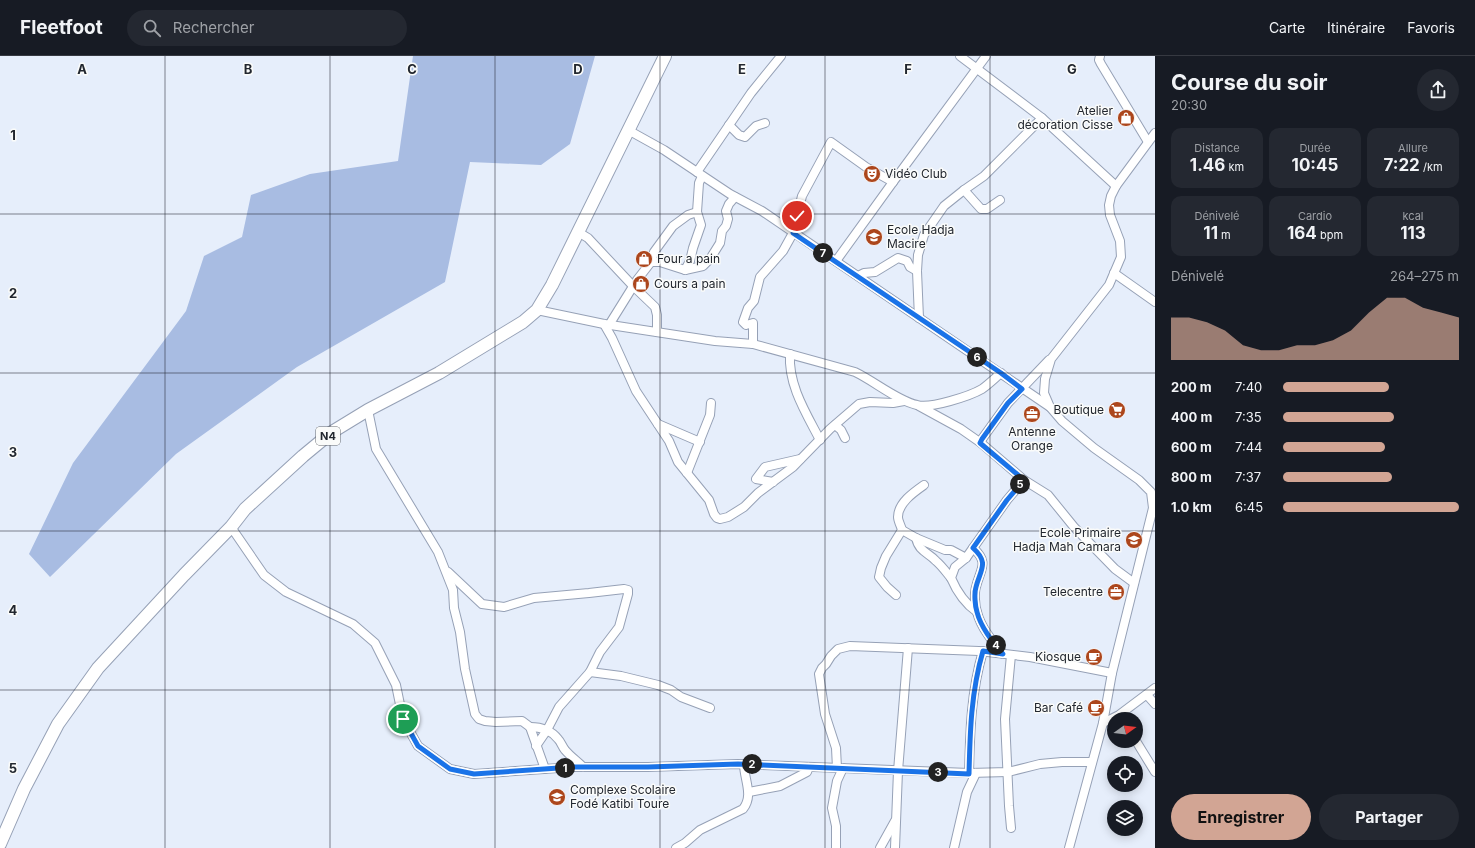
<!DOCTYPE html>
<html lang="fr">
<head>
<meta charset="utf-8">
<style>
	:root { --surface:#171b24; --page:#242831; --text:#f1f3f6; --muted:#9ea1a6; --line:#363941; --accent:#d2a594 }
	body { margin:0; font-family:Inter,sans-serif; background:var(--page); color:var(--text); height:100vh; display:flex; flex-direction:column; font-size:15px; white-space:nowrap }
	* { box-sizing:border-box; margin:0 }
	p { font-size:13px; color:var(--muted) }
	.icon { flex:none; width:22px; height:22px; fill:none; stroke:currentColor; stroke-width:2; stroke-linecap:round; stroke-linejoin:round }
	.map { position:relative; flex:1; overflow:hidden }
	.side { display:flex; flex-direction:column; background:var(--surface); width:320px }
	.side>* { flex:none }
	.needle { width:26px; rotate:75deg }
	.controls { position:absolute; left:1107px; top:656px; display:grid; gap:8px }
	.controls a { display:grid; place-items:center; width:36px; height:36px; border-radius:50%; background:var(--surface); box-shadow:0 2px 10px #0003; font-size:20px }
	.pin { position:absolute; display:grid; place-items:center; width:34px; height:34px; color:#fff; margin:-17px; border:2px solid #fff; border-radius:50%; box-shadow:0 1px 4px #0007 }
	.km { position:absolute; width:20px; height:20px; margin:-10px; border-radius:50%; background:#222; color:#fff; font-size:11px; line-height:20px; text-align:center }
	.round { display:grid; place-items:center; flex:none; width:42px; height:42px; border-radius:21px; background:var(--page) }
	.headline { display:flex; align-items:center; justify-content:space-between; height:68px; padding:0 16px }
	h1 { font-size:22px; font-weight:700; line-height:30px }
	.stats { display:grid; grid-template-columns:repeat(3,1fr); gap:6px; height:68px; padding:4px 16px }
	.stats div { display:grid; align-content:center; border-radius:10px; background:var(--page); text-align:center }
	.stats b { font-size:17px; font-weight:700 }
	.stats small { font-size:11px; font-weight:400 }
	.stats p { font-size:11px }
	.chart { height:112px; padding:8px 16px }
	.chart p { display:flex; justify-content:space-between }
	.chart svg { width:100%; height:72px; margin-top:4px; fill:var(--accent); opacity:.7 }
	.cta { display:flex; gap:8px; margin-top:auto; padding:8px 16px }
	.cta a { flex:1; height:46px; border-radius:24px; background:var(--accent); color:#111; font-size:16px; font-weight:700; line-height:46px; text-align:center }
	.cta a+a { background:var(--page); color:var(--text) }
	ul { padding:0 16px; list-style:none; font-size:13px }
	li { display:grid; grid-template-columns:64px 48px 1fr; align-items:center; height:30px }
	li i { height:10px; border-radius:5px; background:var(--accent) }
	header { display:flex; align-items:center; gap:24px; box-sizing:border-box; height:56px; padding:0 20px; background:var(--surface); border-bottom:1px solid var(--line) }
	header strong { font-size:19px }
	nav { display:flex; gap:22px; margin-inline-start:auto; font-size:14px }
	.search { width:280px; height:36px; background:var(--page); display:flex; align-items:center; gap:10px; box-sizing:border-box; padding:0 14px; border-radius:22px; color:var(--muted); font-size:15px }
	main { display:flex; flex:1; min-height:0 }
	.map>svg:first-child { display:block }
</style>
</head>
<body>
<header>
<strong>Fleetfoot</strong>
<div class="search"><svg class="icon" aria-label="search" viewBox="0 0 24 24"><circle cx="10" cy="10" r="6"/><path d="M15 15l6 6"/></svg>Rechercher</div>
<nav><a>Carte</a><a>Itinéraire</a><a>Favoris</a></nav>
</header>
<main>
<div class="map">
<svg width="1155" height="792" viewBox="0 0 1155 792">
	<rect width="100%" height="100%" fill="#e6eefb"/>
	<path fill="#a8bce2" d="M413,0H595L570,88L541,109L470,106L445,226L297,311L176,398L50,521L29,498L73,407L186,255L204,200L242,181L251,139L310,118L398,105Z"/>
	<g fill="none" stroke-linecap="round" stroke-linejoin="round">
		<g stroke="#96a1b6" stroke-width="10">
			<g id="minor">
				<path d="M960,0L1042,62L1116,130"/>
				<path d="M1100,0L1099,4L1101,8L1148,86"/>
				<path d="M729,69L739,79L745,81L756,70L765,67"/>
				<path d="M628,74L664,94L730,138L762,155L1050,351"/>
				<path d="M697,116L751,37L781,0"/>
				<path d="M964,134L981,153H987L1000,144"/>
				<path d="M578,176L588,182L633,230L655,251L657,259V276"/>
				<path d="M836,205L893,126L986,0"/>
				<path d="M651,206H660L685,214L703,210L710,203L720,187L722,175L726,170L728,163L726,155L729,148L735,141"/>
				<path d="M685,214L690,205L693,192L701,169L697,156L699,127L702,120"/>
				<path d="M1114,217L1155,246"/>
				<path d="M858,220L864,217L875,216L898,202L907,205L910,211L917,215"/>
				<path d="M537,254L604,268L715,285L753,288L855,316C874,325 898,345 917,349C930,353 970,340 982,333C989,328 995,322 1001,317"/>
				<path d="M919,262L917,215L918,199L924,179L944,150L964,134L984,120L1042,62"/>
				<path d="M604,268L612,282L636,335L669,385L678,406L709,444L714,458L717,462L720,463L728,461L744,451L758,437L793,411L830,373L859,348L870,346L893,347L904,345"/>
				<path d="M609,269L637,224L651,206L654,196L673,170L688,159L697,156"/>
				<path d="M753,288V267L746,269L743,266L748,252L754,245L760,221L783,195L793,177L802,140L831,86L866,111L893,126"/>
				<path d="M790,298C788,329 806,357 820,384"/>
				<path d="M919,350L961,373L981,387L982,383L1008,347L1049,304"/>
				<path d="M368,354L376,393L438,496L453,534L454,552L460,576L465,613L475,658L479,663L485,665L496,666L522,665L530,671L545,713"/>
				<path d="M658,368L700,386"/>
				<path d="M835,369L841,374L845,382"/>
				<path d="M981,387L1024,424L1048,439L1074,471L1115,513L1134,527"/>
				<path d="M687,417L710,359L711,347"/>
				<path d="M773,426L756,423L765,411L800,403"/>
				<path d="M231,471L264,519L286,536L353,568L375,587L396,629L403,663L418,690L450,713L474,718L573,711H648L738,708L969,717L1008,716L1040,708L1062,706H1092"/>
				<path d="M902,474L916,482L945,494H951L966,502"/>
				<path d="M916,482C919,496 928,496 936,505C942,510 946,516 951,522"/>
				<path d="M973,492C990,507 980,513 976,531C974,537 975,550 977,556C981,572 993,586 1003,598"/>
				<path d="M448,516L482,548L504,551L534,542L589,537L624,533L628,534V538L619,571L600,596L590,616L559,651L547,674L536,690"/>
				<path d="M896,539L887,531L879,521L881,512L886,500L902,474C901,470 898,465 898,461C898,447 914,436 924,429"/>
				<path d="M977,556C964,547 957,536 951,522L955,511L966,502L1007,444L1024,424"/>
				<path d="M1011,599L1005,663L1009,750L1011,772"/>
				<path d="M590,616L621,620L658,629L671,634L681,641L710,652"/>
				<path d="M1147,639L1155,648"/>
				<path d="M1103,667L1119,659L1155,632"/>
				<path d="M530,671C541,671 551,674 558,683C561,686 562,690 565,694C570,700 577,705 583,711"/>
				<path d="M1136,685L1155,716"/>
				<path d="M837,712L836,692L825,658L819,618L822,612L826,608L831,600L838,593L850,590L979,595L1030,601L1112,617"/>
				<path d="M969,717C970,675 971,636 983,595"/>
				<path d="M749,736L780,730L807,716L809,711"/>
				<path d="M676,792L685,787L700,774L743,753C754,739 744,724 744,708"/>
				<path d="M836,792V770L832,752L837,725L843,712"/>
				<path d="M880,792L895,765"/>
				<path d="M895,792L898,715L908,592"/>
				<path d="M954,792L967,736L976,717"/>
				<path d="M1069,792L1103,667L1112,617L1153,452L1151,436L1139,424L1094,392L1062,365L1050,351L1044,337L1045,323L1051,303L1109,229L1121,201L1120,185L1110,159L1109,149L1111,140L1116,130L1155,77"/>
			</g>
		</g>
		<g stroke="#96a1b6" stroke-width="14">
			<path id="highway" d="M0,788L24,733L58,668L98,612L184,519L231,471L245,453L303,400L332,376L368,354L439,317L523,266L537,254L552,229L665,0"/>
		</g>
		<use href="#minor" stroke="#fff" stroke-width="8"/>
		<use href="#highway" stroke="#fff" stroke-width="12"/>
	</g>
	<g fill="none" stroke-linecap="round" stroke-linejoin="round">
		<g stroke="#fff" stroke-width="8">
			<path id="route" d="M403,663L418,690L450,713L474,718L573,711H648L738,708L969,718C970,676 971,636 983,595L1003,598C993,586 981,572 977,556C975,550 974,537 976,531C980,514 990,507 973,492L1007,444L1024,424L980,387L982,383L1008,347L1022,333L1001,317L793,177L797,160"/>
		</g>
		<use href="#route" stroke="#1a73e8" stroke-width="5"/>
	</g>
	<path fill="none" stroke="#22272f" stroke-width="1" stroke-opacity="0.55" d="M165,0V792M330,0V792M495,0V792M660,0V792M825,0V792M990,0V792M0,158H1155M0,317H1155M0,475H1155M0,634H1155"/>
	<defs>
		<g id="shop-disc" transform="scale(0.9)"><circle r="9.5" fill="#ac461c" stroke="#fafbfa"/><path d="M-5-2.5h2.3a2.7 3.5 0 0 1 5.4 0H5L5.5 6h-11ZM-1.5-2.5h3a1.5 2.3 0 0 0-3 0Z" fill="#fff"/></g>
		<g id="theatre-disc" transform="scale(0.9)"><circle r="9.5" fill="#ac461c" stroke="#fafbfa"/><path d="M-5-5.5Q0-4 5-5.5V0Q5 5 0 6Q-5 5-5 0ZM-3.3-2.5H-1v1.5H-3.3ZM1-2.5H3.3v1.5H1ZM-2.8 1Q0 5.5 2.8 1Z" fill="#fff"/></g>
		<g id="school-disc" transform="scale(0.9)"><circle r="9.5" fill="#ac461c" stroke="#fafbfa"/><path d="M0-5L7-2L0 1L-7-2ZM-4 1L0 2.5L4 1V4Q0 6-4 4Z" fill="#fff"/></g>
		<g id="supermarket-disc" transform="scale(0.9)"><circle r="9.5" fill="#ac461c" stroke="#fafbfa"/><path d="M-6-5.5h2.5l.6 2H6L4.5 2H-2.5L-4.4-4H-6ZM-1.5 3.2a1.3 1.3 0 1 0 .1 0ZM3 3.2a1.3 1.3 0 1 0 .1 0Z" fill="#fff"/></g>
		<g id="office-disc" transform="scale(0.9)"><circle r="9.5" fill="#ac461c" stroke="#fafbfa"/><path d="M-6-3h4V-5.5h4V-3h4V5H-6ZM-1-4.5V-3h2v-1.5ZM-6 0V1H6V0Z" fill="#fff"/></g>
		<g id="cafe-disc" transform="scale(0.9)"><circle r="9.5" fill="#ac461c" stroke="#fafbfa"/><path d="M-5.5-4.5H6V0H3Q3 3.5 0 3.5H-2.5Q-5.5 3.5-5.5 0ZM3-3.2v2h1.7v-2ZM-6 4.5H4V6H-6Z" fill="#fff"/></g>
	</defs>
	<g fill-rule="evenodd">
		<use href="#shop-disc" x="1126" y="62"/>
		<use href="#theatre-disc" x="872" y="118"/>
		<use href="#school-disc" x="874" y="181"/>
		<use href="#shop-disc" x="644" y="203"/>
		<use href="#shop-disc" x="641" y="228"/>
		<use href="#supermarket-disc" x="1117" y="354"/>
		<use href="#office-disc" x="1032" y="358"/>
		<use href="#school-disc" x="1134" y="484"/>
		<use href="#office-disc" x="1116" y="536"/>
		<use href="#cafe-disc" x="1094" y="601"/>
		<use href="#cafe-disc" x="1096" y="652"/>
		<use href="#school-disc" x="557" y="741"/>
	</g>
	<g text-anchor="middle" stroke-width="3" stroke-linejoin="round" paint-order="stroke">
		<rect fill="#fafbfa" stroke="#63676c" stroke-width="1" x="316" y="371" width="24" height="18" rx="3"/>
		<g font-size="11" font-weight="bold" fill="#22272f">
			<text x="328" y="384">N4</text>
		</g>
		<g font-size="12" fill="#22272f" stroke="#fafbfa" text-anchor="end">
			<text x="1113" y="59">Atelier<tspan x="1113" dy="14">décoration Cisse</tspan></text>
			<text x="885" y="122" text-anchor="start">Vidéo Club</text>
			<text x="887" y="178" text-anchor="start">Ecole Hadja<tspan x="887" dy="14">Macire</tspan></text>
			<text x="657" y="207" text-anchor="start">Four a pain</text>
			<text x="654" y="232" text-anchor="start">Cours a pain</text>
			<text x="1104" y="358">Boutique</text>
			<text x="1032" y="380" text-anchor="middle">Antenne<tspan x="1032" dy="14">Orange</tspan></text>
			<text x="1121" y="481">Ecole Primaire<tspan x="1121" dy="14">Hadja Mah Camara</tspan></text>
			<text x="1103" y="540">Telecentre</text>
			<text x="1081" y="605">Kiosque</text>
			<text x="1083" y="656">Bar Café</text>
			<text x="570" y="738" text-anchor="start">Complexe Scolaire<tspan x="570" dy="14">Fodé Katibi Toure</tspan></text>
		</g>
	</g>
	<g font-size="13" text-anchor="middle" font-weight="bold" fill="#22272f" stroke="#fafbfa" stroke-width="3" stroke-linejoin="round" paint-order="stroke">
		<text x="82" y="18">A</text>
		<text x="248" y="18">B</text>
		<text x="412" y="18">C</text>
		<text x="578" y="18">D</text>
		<text x="742" y="18">E</text>
		<text x="908" y="18">F</text>
		<text x="1072" y="18">G</text>
		<text x="13" y="84">1</text>
		<text x="13" y="242">2</text>
		<text x="13" y="401">3</text>
		<text x="13" y="559">4</text>
		<text x="13" y="717">5</text>
	</g>
</svg>
<div class="controls">
<a><svg class="needle" viewBox="-14 -14 28 28"><path d="M0-13l5 13h-10z" fill="#e53935"/><path d="M0 13l5-13h-10z" fill="#9ea1a6"/></svg></a>
<a><svg class="icon" aria-label="locate" viewBox="0 0 24 24"><circle cx="12" cy="12" r="6"/><path d="M12 2v4M12 18v4M2 12h4M18 12h4"/></svg></a>
<a><svg class="icon" aria-label="layers" viewBox="0 0 24 24"><path d="M12 4l9 5-9 5-9-5zM3 14l9 5 9-5"/></svg></a>
</div>
<div class="pin" style="left:403px;top:663px;background:#1e9e55"><svg class="icon" aria-label="arrive" viewBox="0 0 24 24"><path d="M6 21V4h12l-3 4 3 4H6"/></svg></div>
<div class="pin" style="left:797px;top:160px;background:#d93025"><svg class="icon" aria-label="check" viewBox="0 0 24 24"><path d="M5 12l5 5 9-10"/></svg></div>
<b class="km" style="left:565px;top:712px">1</b>
<b class="km" style="left:752px;top:708px">2</b>
<b class="km" style="left:938px;top:716px">3</b>
<b class="km" style="left:996px;top:589px">4</b>
<b class="km" style="left:1020px;top:428px">5</b>
<b class="km" style="left:977px;top:301px">6</b>
<b class="km" style="left:823px;top:197px">7</b>
</div>
<section class="side">
<div class="headline"><div><h1>Course du soir</h1><p>20:30</p></div><a class="round"><svg class="icon" aria-label="share" viewBox="0 0 24 24"><path d="M12 15V3M7 8l5-5 5 5M5 13v7h14v-7"/></svg></a></div>
<div class="stats">
<div><p>Distance</p><b>1.46<small> km</small></b></div>
<div><p>Durée</p><b>10:45</b></div>
<div><p>Allure</p><b>7:22<small> /km</small></b></div>
</div>
<div class="stats">
<div><p>Dénivelé</p><b>11<small> m</small></b></div>
<div><p>Cardio</p><b>164<small> bpm</small></b></div>
<div><p>kcal</p><b>113</b></div>
</div>
<div class="chart"><p><span>Dénivelé</span>264–275 m</p>
<svg viewBox="0 0 160 44" preserveAspectRatio="none"><path d="M0 44V18L10 18L20 21L30 26L40 35L50 38L60 38L70 35L80 35L90 32L100 26L110 15L120 6L130 6L140 12L150 15L160 18V44z"/></svg>
</div>
<ul>
<li><b>200 m</b>7:40<i style="width:60%"></i></li>
<li><b>400 m</b>7:35<i style="width:63%"></i></li>
<li><b>600 m</b>7:44<i style="width:58%"></i></li>
<li><b>800 m</b>7:37<i style="width:62%"></i></li>
<li><b>1.0 km</b>6:45<i style="width:100%"></i></li>
</ul>
<div class="cta"><a>Enregistrer</a><a>Partager</a></div>
</section>
</main>
</body>
</html>
